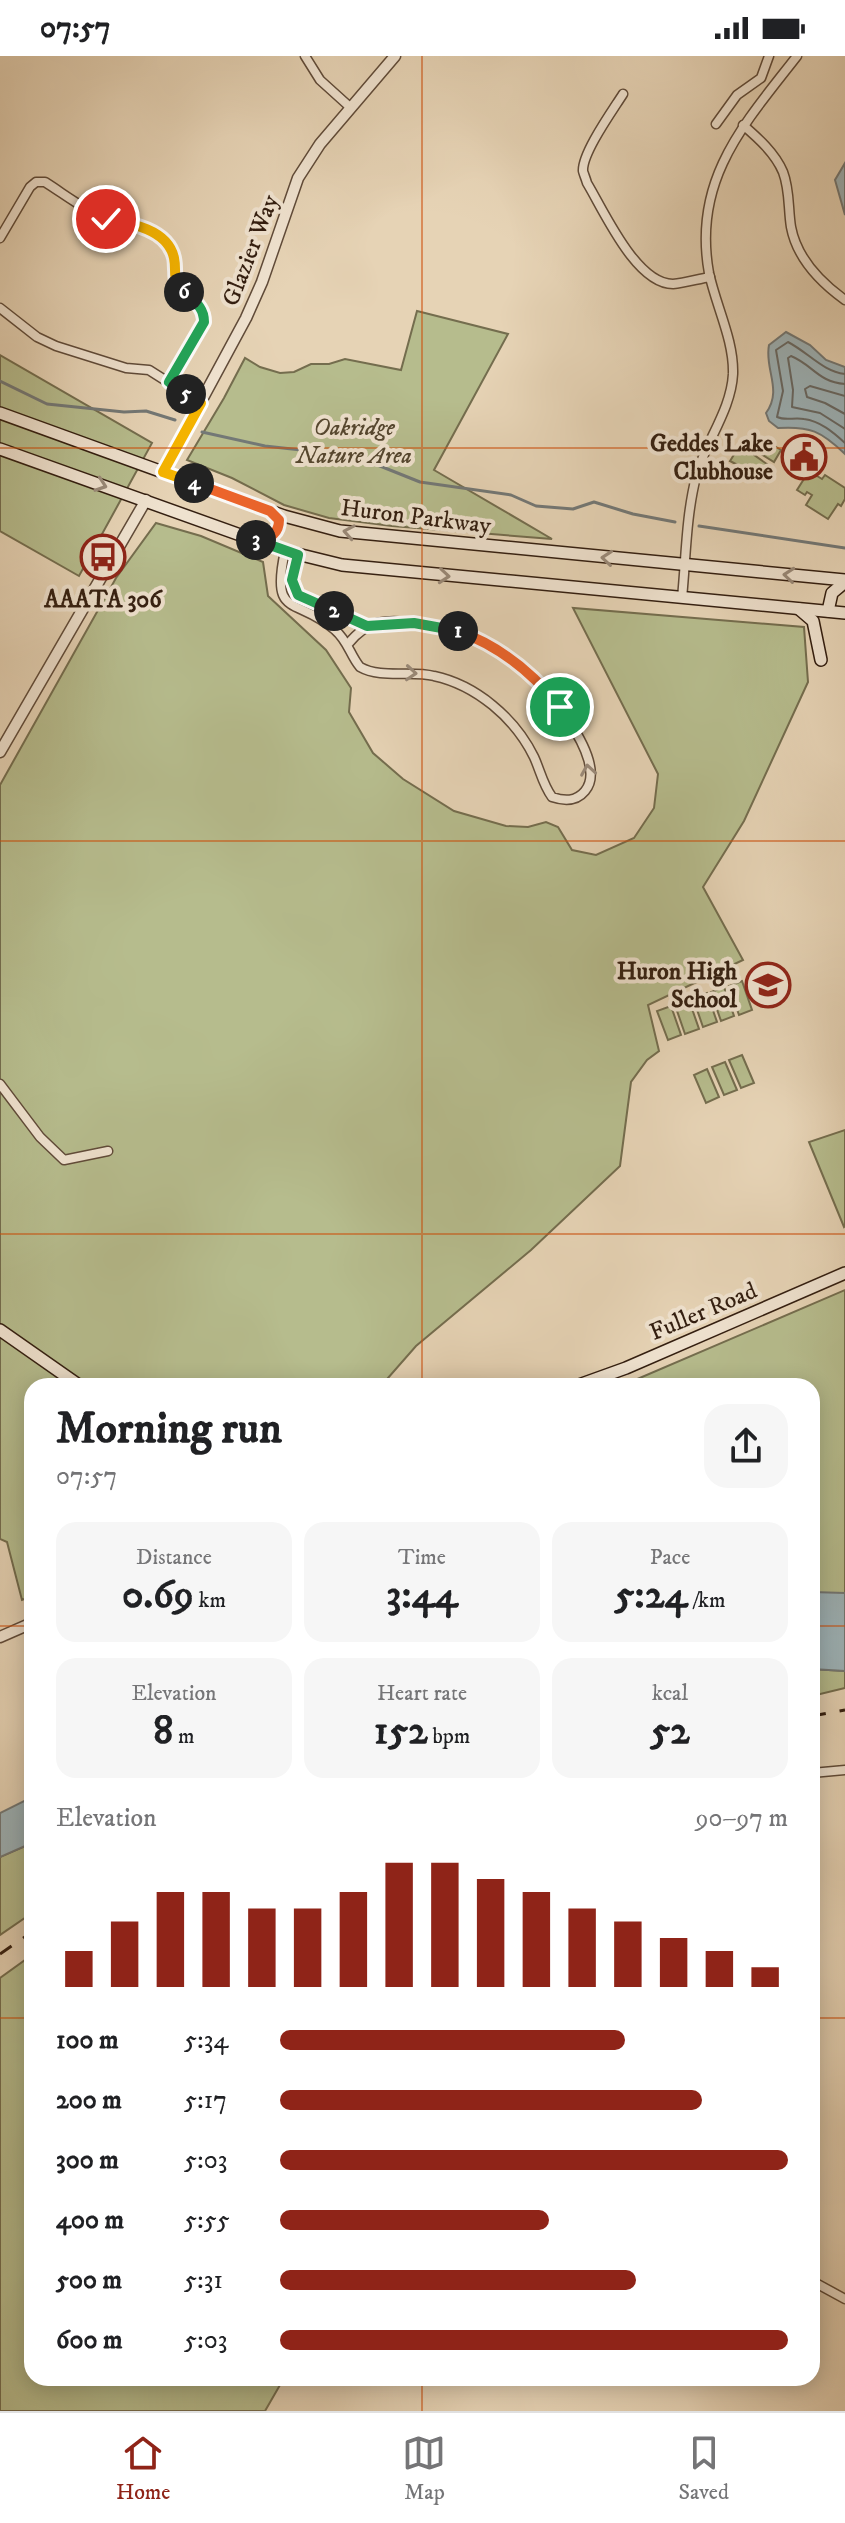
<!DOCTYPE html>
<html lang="en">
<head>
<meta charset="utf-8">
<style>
	:root { --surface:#fff; --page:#f6f6f6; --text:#202124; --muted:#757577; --line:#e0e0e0; --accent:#8f2418 }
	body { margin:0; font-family:"IM FELL DW Pica",serif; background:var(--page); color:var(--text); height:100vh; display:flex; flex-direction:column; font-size:30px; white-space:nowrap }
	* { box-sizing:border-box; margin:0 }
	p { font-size:26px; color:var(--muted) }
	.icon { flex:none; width:44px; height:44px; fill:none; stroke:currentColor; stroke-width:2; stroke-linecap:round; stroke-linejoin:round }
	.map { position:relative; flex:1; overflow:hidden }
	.details { position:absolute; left:24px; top:1322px; width:796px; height:1008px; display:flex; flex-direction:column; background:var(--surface); border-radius:24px; box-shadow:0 4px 20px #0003 }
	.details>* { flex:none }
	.pin { position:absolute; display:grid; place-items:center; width:68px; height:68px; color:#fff; margin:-34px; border:4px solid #fff; border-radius:50%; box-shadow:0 2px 8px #0007 }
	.km { position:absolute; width:40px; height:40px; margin:-20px; border-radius:50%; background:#222; color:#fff; font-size:22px; line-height:40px; text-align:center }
	.round { display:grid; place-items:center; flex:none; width:84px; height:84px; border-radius:24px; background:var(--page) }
	.headline { display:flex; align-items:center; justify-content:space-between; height:136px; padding:0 32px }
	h1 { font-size:44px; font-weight:700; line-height:60px }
	.metrics { display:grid; grid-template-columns:repeat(3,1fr); gap:12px; height:136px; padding:8px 32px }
	.metrics div { display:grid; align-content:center; border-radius:20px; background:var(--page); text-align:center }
	.metrics b { font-size:40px; font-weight:700 }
	.metrics small { font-size:22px; font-weight:400 }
	.metrics p { font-size:22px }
	.chart { height:224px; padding:16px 32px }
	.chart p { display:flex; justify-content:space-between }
	.chart svg { width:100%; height:144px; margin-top:8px; stroke:var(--accent); stroke-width:6 }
	ul { padding:0 32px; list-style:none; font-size:26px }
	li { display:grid; grid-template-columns:128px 96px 1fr; align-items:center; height:60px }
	li i { height:20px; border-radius:10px; background:var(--accent) }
	.status { display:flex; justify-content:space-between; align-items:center; height:56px; padding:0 40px; background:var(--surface); direction:ltr }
	.status svg { height:22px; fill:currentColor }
	.menu { display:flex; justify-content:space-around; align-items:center; height:112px; border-top:2px solid var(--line); background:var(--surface); font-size:22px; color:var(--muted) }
	.menu a { display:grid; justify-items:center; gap:4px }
	.menu .on { color:var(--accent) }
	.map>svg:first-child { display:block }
</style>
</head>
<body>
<div class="status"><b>07:57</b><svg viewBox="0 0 49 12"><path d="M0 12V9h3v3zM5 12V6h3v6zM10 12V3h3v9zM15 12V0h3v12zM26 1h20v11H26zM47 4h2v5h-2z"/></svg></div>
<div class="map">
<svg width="845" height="2355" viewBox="0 0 845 2355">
	<rect width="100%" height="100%" fill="#e6d3b5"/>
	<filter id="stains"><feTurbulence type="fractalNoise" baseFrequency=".0025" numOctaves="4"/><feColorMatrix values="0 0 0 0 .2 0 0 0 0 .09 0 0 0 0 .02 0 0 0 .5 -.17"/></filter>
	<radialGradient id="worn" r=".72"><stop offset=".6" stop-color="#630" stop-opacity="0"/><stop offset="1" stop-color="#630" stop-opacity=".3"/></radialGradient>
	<g fill="#b6bc8d" stroke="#746d4e" stroke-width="2">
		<path d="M417,255L508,278L434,414L552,483L392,470L329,462L284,449L232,422L187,404L224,342L245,302L260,311L280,317L294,316L311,308H329L345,303L401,314Z"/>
		<path d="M0,299L152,387L79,520L0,475Z"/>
		<path d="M755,378L781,394L774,406L748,390Z"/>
		<path d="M740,389L771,411L764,423L730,405Z"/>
		<path d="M809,415L822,423L825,419L845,432V443L841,450L838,448L828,463L806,449L812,439L807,436L805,439L797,434Z"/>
		<path d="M156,467L201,480L263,506L268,540L326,594L351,632L349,656L373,697L403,723L454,755L506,770L528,771L546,766L558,771L572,794L596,799L634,782L654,752L658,718L573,552L804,571L808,626L744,765L703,831L743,904L648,949L659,995L647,1004L631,1026L620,1110L531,1194L416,1290L381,1330H32V1540L22,1544L7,1486L0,1483V729L116,522Z"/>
		<path d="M742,925L752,954L739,959L729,930Z"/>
		<path d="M724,931L734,960L721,965L711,936Z"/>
		<path d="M707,937L717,966L703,971L693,942Z"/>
		<path d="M689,944L699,973L685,978L675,949Z"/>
		<path d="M671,950L681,979L668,984L657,955Z"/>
		<path d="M742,999L754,1027L741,1032L729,1004Z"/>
		<path d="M725,1006L737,1034L724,1039L712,1011Z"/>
		<path d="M707,1013L719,1041L706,1047L694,1019Z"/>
		<path d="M845,1074V1170L844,1171L809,1086Z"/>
		<path d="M845,1234V1538L812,1537V1330H621Z"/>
		<path d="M812,1613L845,1615V1632L812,1640Z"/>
		<path d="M32,1787V1857L0,1879V1801Z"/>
		<path d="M32,1899V2322H284L265,2355H0V1922Z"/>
	</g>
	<g fill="#9db4ba" stroke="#737876" stroke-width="2">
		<path d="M845,107V159L835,124Z"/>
		<path d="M786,276L810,289L826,304L845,311V398C821,375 810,370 778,372L769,365L766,357C783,334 764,313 769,289Z"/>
		<path d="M812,1536L845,1537V1615L812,1613Z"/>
		<path d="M32,1741V1787L0,1801V1757Z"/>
	</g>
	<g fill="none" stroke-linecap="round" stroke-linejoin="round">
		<g stroke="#686965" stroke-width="2">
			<path d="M845,318C822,315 809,297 788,286L776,294L783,335L777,361C786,365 794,361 804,363C820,365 833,376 845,387"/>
			<path d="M845,328C818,326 813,309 791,300L788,302L793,334L792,351L820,357L845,373"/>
			<path d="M845,340L810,330L805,333L807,341L825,347L845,358"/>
		</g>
		<g stroke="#737876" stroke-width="3">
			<path d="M0,325L47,348L124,356L146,355L175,364"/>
			<path d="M202,376L265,390L328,397L370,406L420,426L511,439L536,450L573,453L594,446L633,458L675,466"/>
			<path d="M699,470L845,492"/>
		</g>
		<g stroke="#604b39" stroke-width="11">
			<g id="minor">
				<path d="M305,0L320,24L351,52"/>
				<path d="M623,38C613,54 582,97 583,115C583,116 587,126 587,127C604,155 636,228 673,228C685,227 698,223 710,221"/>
				<path d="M716,68L737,39L761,22L769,0"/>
				<path d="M743,69C758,82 775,97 783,116C790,134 788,153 791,171C797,203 820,226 845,244"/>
				<path d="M0,182L30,131L36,126H45C64,138 83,153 104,162C124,170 151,167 166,187C177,200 169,214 176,228C184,244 204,245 204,266L169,326"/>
				<path d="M0,252L37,281L56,290L126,312L149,314L201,347"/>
				<path d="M285,495C270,564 297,540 335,574C348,585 350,599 360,611C381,623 411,614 434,620C476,629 515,662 534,701C540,714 543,729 552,741C564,745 576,746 585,735C611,704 539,622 514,604C485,584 453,572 418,567C387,563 368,563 348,588"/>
				<path d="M298,499L292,524L298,539L367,570"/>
				<path d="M682,542C686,502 686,460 696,421C705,386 731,355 733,318C734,284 716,250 709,217C692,124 744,68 797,0"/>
				<path d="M0,1028L40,1081L64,1104L108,1095"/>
				<path d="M812,1717L845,1714"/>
				<path d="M812,2225L845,2243"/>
			</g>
		</g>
		<g stroke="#604b39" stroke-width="13">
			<g id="tertiary">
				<path d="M163,416L246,262L262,226L298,122L320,88L395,0"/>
				<path d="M0,696L146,444"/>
				<path d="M0,1581L32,1567"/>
			</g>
		</g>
		<g stroke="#331e10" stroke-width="14">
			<g id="secondary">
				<path d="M0,357L284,460L340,475L845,524"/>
				<path d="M0,393L285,495L342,509L845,557"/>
				<path d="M255,484C268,483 279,479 279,464L272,456"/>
				<path d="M799,553L813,565L821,604"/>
				<path d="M828,555L832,537L845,526"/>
				<path d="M0,1274L80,1330"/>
				<path d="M576,1330L626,1312L845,1217"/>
			</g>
		</g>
		<use href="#minor" stroke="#efe2cf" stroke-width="8"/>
		<use href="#tertiary" stroke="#efe2cf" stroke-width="10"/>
		<use href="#secondary" stroke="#efe2cf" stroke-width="11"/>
		<g stroke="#331e10" stroke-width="3" stroke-dasharray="14 14" stroke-linecap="butt">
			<path d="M812,1660L845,1654"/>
			<path d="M0,1898L32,1876"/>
		</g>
	</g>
	<defs><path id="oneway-chevron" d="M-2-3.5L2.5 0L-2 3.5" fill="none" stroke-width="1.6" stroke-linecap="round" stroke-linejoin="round" transform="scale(2)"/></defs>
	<g stroke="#9a8a79">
		<use href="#oneway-chevron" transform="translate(101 429) rotate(19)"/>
		<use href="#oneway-chevron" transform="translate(349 476) rotate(-170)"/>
		<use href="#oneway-chevron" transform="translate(607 502) rotate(-175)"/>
		<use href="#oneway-chevron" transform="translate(789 519) rotate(-175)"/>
		<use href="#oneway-chevron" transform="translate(444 520) rotate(5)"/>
		<use href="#oneway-chevron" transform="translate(411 617) rotate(4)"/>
		<use href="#oneway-chevron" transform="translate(588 714) rotate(-99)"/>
	</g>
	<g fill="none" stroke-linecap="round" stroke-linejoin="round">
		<g stroke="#fff" stroke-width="16">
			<path id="split-1" d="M458,575C500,590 532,616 560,651"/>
		</g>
		<g stroke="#fff" stroke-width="16">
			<path id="split-2" d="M334,555L367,570L414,567L458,575"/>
		</g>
		<g stroke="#fff" stroke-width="16">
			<path id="split-3" d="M256,484L298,499L292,524L298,539L334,555"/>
		</g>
		<g stroke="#fff" stroke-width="16">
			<path id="split-4" d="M194,427L270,455L279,464C279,479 268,483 256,484"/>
		</g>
		<g stroke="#fff" stroke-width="16">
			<path id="split-5" d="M186,338L201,347L163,416L194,427"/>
		</g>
		<g stroke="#fff" stroke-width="16">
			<path id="split-6" d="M184,236C195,246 204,251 204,266L169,326L186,338"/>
		</g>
		<g stroke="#fff" stroke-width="16">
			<path id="split-7" d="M106,163C130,167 168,173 174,202C177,216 171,225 184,236"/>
		</g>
		<use href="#split-1" stroke="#f0652b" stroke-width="10"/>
		<use href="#split-2" stroke="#22a559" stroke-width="10"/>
		<use href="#split-3" stroke="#22a559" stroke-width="10"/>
		<use href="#split-4" stroke="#f0652b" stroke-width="10"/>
		<use href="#split-5" stroke="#f5b400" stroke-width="10"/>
		<use href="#split-6" stroke="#22a559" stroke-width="10"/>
		<use href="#split-7" stroke="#f5b400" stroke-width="10"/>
	</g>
	<path fill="none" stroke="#cd500d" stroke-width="2" stroke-opacity="0.55" d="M422,0V1330M0,392H845M0,785H845M0,1178H845M0,1570H32M812,1570H845M0,1962H32M812,1962H845M422,2322V2355"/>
	<defs>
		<g id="civic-ring" transform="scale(2.3)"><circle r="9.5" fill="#efe2cf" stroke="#8f2418" stroke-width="1.5"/><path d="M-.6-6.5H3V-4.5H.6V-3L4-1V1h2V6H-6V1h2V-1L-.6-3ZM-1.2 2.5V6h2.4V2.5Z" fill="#8f2418"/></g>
		<g id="bus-ring" transform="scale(2.3)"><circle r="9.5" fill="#efe2cf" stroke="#8f2418" stroke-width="1.5"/><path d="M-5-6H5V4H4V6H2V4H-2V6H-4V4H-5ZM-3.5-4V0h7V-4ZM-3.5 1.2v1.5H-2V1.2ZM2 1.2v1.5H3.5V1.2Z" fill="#8f2418"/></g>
		<g id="school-ring" transform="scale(2.3)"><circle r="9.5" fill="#efe2cf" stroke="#8f2418" stroke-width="1.5"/><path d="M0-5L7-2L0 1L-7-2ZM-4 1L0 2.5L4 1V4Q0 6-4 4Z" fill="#8f2418"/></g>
	</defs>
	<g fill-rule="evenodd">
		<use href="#civic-ring" x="804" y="401"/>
		<use href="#bus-ring" x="103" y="501"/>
		<use href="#school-ring" x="768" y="929"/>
	</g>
	<g text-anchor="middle" stroke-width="8" stroke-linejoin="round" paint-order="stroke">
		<g font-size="24" fill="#331e10" stroke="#efe2cf">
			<text transform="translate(250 194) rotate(-69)" y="8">Glazier Way</text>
			<text transform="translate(416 460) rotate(7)" y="8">Huron Parkway</text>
			<text transform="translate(703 1255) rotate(-23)" y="8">Fuller Road</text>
		</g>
		<g font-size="24" font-style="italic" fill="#54462f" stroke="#efe2cf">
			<text x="354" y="379">Oakridge<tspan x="354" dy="28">Nature Area</tspan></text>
		</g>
		<g font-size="24" font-weight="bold" fill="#331e10" stroke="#efe2cf" text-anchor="end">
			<text x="773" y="395">Geddes Lake<tspan x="773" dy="28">Clubhouse</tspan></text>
			<text x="103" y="551" text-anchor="middle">AAATA 306</text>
			<text x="737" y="923">Huron High<tspan x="737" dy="28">School</tspan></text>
		</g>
	</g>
	<rect width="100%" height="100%" filter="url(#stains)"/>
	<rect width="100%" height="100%" fill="url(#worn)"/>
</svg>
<div class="pin" style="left:560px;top:651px;background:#1e9e55"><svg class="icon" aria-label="arrive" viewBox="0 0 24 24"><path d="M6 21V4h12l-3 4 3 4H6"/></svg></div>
<div class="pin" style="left:106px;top:163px;background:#d93025"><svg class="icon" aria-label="check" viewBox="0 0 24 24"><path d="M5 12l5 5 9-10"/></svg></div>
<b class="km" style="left:458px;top:575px">1</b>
<b class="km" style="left:334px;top:555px">2</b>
<b class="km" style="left:256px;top:484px">3</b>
<b class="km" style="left:194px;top:427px">4</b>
<b class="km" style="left:186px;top:338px">5</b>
<b class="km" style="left:184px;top:236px">6</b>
<section class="details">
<div class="headline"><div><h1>Morning run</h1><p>07:57</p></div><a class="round"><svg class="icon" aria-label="share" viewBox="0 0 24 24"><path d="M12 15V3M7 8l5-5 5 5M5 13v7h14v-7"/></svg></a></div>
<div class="metrics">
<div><p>Distance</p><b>0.69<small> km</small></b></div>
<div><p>Time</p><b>3:44</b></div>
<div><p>Pace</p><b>5:24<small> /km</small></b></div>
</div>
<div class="metrics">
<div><p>Elevation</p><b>8<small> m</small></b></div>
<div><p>Heart rate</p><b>152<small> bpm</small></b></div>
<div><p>kcal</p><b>52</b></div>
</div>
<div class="chart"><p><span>Elevation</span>90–97 m</p>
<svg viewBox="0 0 160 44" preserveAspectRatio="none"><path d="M5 44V33M15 44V24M25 44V15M35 44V15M45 44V20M55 44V20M65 44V15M75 44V6M85 44V6M95 44V11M105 44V15M115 44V20M125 44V24M135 44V29M145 44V33M155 44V38"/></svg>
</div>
<ul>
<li><b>100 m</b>5:34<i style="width:68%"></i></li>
<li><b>200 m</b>5:17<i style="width:83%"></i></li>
<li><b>300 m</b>5:03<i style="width:100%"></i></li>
<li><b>400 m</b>5:55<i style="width:53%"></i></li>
<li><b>500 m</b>5:31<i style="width:70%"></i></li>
<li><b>600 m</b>5:03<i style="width:100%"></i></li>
</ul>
</section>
</div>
<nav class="menu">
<a class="on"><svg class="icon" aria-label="home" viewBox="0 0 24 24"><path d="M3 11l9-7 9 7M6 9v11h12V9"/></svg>Home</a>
<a><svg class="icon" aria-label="map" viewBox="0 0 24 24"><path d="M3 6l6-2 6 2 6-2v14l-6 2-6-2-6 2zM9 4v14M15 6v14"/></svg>Map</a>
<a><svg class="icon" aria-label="saved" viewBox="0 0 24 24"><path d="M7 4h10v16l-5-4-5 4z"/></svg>Saved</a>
</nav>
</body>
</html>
